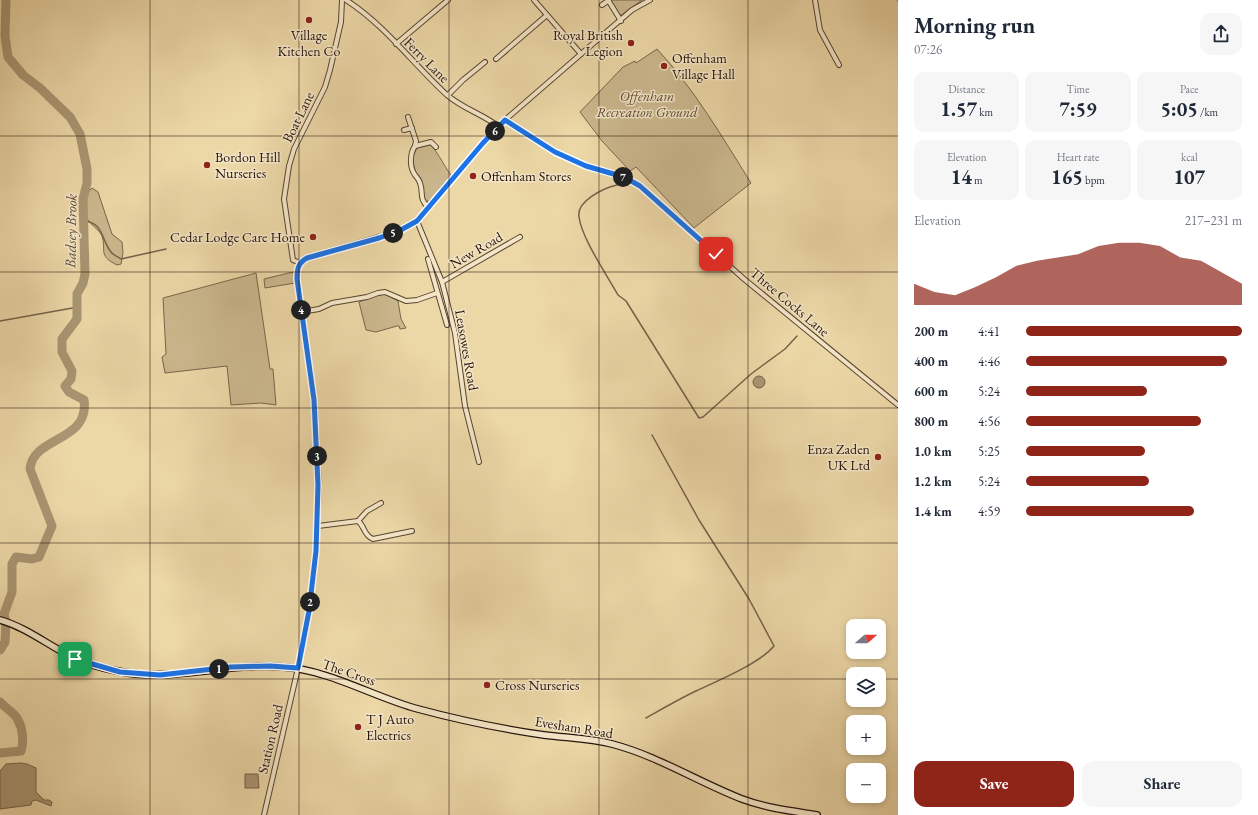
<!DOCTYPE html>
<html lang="en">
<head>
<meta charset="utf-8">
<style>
	:root { --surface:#fff; --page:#f6f6f7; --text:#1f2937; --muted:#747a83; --accent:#8f2418 }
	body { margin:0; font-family:"EB Garamond",serif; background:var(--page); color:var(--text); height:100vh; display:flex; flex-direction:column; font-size:15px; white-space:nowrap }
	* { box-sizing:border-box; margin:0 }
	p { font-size:13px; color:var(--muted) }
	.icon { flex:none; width:22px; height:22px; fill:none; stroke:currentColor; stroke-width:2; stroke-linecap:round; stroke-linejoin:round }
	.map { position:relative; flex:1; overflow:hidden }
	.side { display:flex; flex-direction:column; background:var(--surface); width:360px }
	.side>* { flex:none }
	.needle { width:26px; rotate:70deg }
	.buttons { position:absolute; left:846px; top:619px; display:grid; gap:8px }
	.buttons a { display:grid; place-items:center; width:40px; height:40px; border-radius:8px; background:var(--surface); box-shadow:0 2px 6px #0003; font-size:20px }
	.pin { position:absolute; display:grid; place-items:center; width:34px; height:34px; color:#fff; margin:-17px; border-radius:8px; box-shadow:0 2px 6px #0006 }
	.km { position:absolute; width:20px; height:20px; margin:-10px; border-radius:50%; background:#222; color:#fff; font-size:11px; line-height:20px; text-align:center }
	.round { display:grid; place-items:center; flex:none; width:42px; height:42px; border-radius:12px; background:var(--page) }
	.summary { display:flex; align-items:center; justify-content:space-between; height:68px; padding:0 16px }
	h1 { font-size:22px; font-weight:700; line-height:30px }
	.stats { display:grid; grid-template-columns:repeat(3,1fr); gap:6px; height:68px; padding:4px 16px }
	.stats div { display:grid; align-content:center; border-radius:10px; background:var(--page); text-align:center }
	.stats b { font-size:20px; font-weight:700 }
	.stats small { font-size:11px; font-weight:400 }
	.stats p { font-size:11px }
	.chart { height:112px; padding:8px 16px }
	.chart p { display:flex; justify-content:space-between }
	.chart svg { width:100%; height:72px; margin-top:4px; fill:var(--accent); opacity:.7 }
	.action { display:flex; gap:8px; margin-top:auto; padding:8px 16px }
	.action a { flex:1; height:46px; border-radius:12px; background:var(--accent); color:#fff; font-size:16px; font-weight:700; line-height:46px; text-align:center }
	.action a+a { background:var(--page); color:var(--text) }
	ul { padding:0 16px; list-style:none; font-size:13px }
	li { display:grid; grid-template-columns:64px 48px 1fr; align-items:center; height:30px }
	li i { height:10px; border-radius:5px; background:var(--accent) }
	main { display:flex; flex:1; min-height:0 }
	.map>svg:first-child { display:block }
</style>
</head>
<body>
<main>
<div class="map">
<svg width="898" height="815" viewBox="0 0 898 815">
	<rect width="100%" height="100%" fill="#ecd7a7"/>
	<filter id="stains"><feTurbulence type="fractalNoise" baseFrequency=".005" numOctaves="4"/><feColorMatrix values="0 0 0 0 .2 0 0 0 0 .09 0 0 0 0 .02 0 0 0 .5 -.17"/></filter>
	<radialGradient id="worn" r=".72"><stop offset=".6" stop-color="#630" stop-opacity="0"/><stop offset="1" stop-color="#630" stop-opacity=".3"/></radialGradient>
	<g fill="#cab68c" stroke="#78654c">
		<path d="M610,0H642L620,16Z"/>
		<path d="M657,49C695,90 721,135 751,183L694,228L636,167L630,171L602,141L580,112L623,67L635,61L636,63Z"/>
		<path d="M429,145C435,146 445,168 451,175L431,200L426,202L423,197L422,183L416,174L412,158L417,148Z"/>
		<path d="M92,188L98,192L112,234L122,242L123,253L121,264L117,265C96,255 108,249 101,234C98,229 91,225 88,220C83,211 84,194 92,188Z"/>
		<path d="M293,272L295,283L265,288L264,279Z"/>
		<path d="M256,273L270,369H273L276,405L261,403L231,405L227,366L165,373L162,357L166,354L163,298Z"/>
		<path d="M378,294H385L398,301L401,319L406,328L400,329L399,326H397L376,332L366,330L359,302Z"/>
	</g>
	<g fill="#a99572" stroke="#756149">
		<circle cx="759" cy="382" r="6"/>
		<path d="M21,763L27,764L36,768V792L44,800H49L52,802L51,806L36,800L32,801L31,805L0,809V771L6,764Z"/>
		<path d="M245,774H258L259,788H245Z"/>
	</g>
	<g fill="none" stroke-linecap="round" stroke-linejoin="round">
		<g stroke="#756149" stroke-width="1.5">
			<path d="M898,0V1"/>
			<path d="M617,185C604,188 576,201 579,217C582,239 607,275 618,295L626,301L699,418L703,417L751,374L785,349L797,336"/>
			<path d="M83,221C104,222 101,240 111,252C113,255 118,257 121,259L166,249"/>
			<path d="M0,321L78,307"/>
			<path d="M646,718C662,709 679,699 696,691C717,681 759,664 774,646L749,599L699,520L652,435"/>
		</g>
		<g stroke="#a99572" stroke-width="9">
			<path d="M0,650L5,642L6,622L4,614L12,592V564L16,557L32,559L39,557L52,526L30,469C33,436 90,442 84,400L69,392L65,386L71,379L72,371L62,352V339L77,319V294L83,283L85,274L83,199L87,183V169L80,134L70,117L40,88L23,75L8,57L5,36L6,0"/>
			<path d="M0,702C5,708 15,713 18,720C23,729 24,742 21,751L0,753"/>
		</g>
		<g stroke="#584532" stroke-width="6">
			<g id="minor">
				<path d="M346,0C385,25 413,64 447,95C463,109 483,114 499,127"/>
				<path d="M534,0L581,54"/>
				<path d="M608,0L621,21"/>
				<path d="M815,0L820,30L839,65"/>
				<path d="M602,5L609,0"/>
				<path d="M396,44L448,0"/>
				<path d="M496,59L547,15"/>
				<path d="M448,95L463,80L485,62"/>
				<path d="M408,117L416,141L415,146"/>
				<path d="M505,120L555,152L586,166L624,177L640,186L744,279L898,405"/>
				<path d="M404,130L412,128"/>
				<path d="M415,146C410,153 409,167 415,175C417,178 419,179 420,183C424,194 418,198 429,208"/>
				<path d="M415,146L431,142L436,147"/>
				<path d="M417,221L442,282L455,333L465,406L479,462"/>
				<path d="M428,259L447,325"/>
				<path d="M300,263L293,260L284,199L289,166L294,149L325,87L330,70L341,22L342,0"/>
				<path d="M442,282L520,237"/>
				<path d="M301,312L319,309L332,303L367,297L378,293L385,292L406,301L417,300L437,293"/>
				<path d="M358,521L367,511L381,503"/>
				<path d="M318,526L358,521C365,526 363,535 373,539L412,531"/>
				<path d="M264,815L298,668L309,611L316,551L319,485L315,410L297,279V270L300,263L307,258L399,231L417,221L483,143L505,120L611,28L632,10L650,0"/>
			</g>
		</g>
		<g stroke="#26140b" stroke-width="8">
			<path id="secondary" d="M0,620C25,627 45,643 68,655C83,663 101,668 117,671C172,683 228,662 283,667C330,670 373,697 418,709C459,720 502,729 544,735C567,738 589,738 612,744C658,756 698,782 742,799C766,808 792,811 817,815"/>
		</g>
		<use href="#minor" stroke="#f3e5c6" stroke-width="4"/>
		<use href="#secondary" stroke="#f3e5c6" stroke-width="5.5"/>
	</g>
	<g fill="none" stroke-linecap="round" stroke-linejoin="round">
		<g stroke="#fff" stroke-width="8">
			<path id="route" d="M75,659L120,672L160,675L231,667L270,666L298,668L309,611L316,551L318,485L314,400L297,279C297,269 298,263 307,258L379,238L399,231L417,221L483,143L505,120L555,152L586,166L624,177L640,186L716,254"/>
		</g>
		<use href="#route" stroke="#1a73e8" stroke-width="5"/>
	</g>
	<path fill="none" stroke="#26140b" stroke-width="1" stroke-opacity="0.55" d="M150,0V815M299,0V815M449,0V815M599,0V815M748,0V815M0,136H898M0,272H898M0,408H898M0,543H898M0,679H853M879,679H898"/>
	<g fill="#8f2418" stroke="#f3e5c6" stroke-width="1.5">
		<circle cx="309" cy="20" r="4"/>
		<circle cx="631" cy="43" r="4"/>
		<circle cx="664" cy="66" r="4"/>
		<circle cx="207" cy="165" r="4"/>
		<circle cx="473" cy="176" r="4"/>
		<circle cx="313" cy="237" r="4"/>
		<circle cx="878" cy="457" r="4"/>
		<circle cx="487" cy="685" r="4"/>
		<circle cx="358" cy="727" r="4"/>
	</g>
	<g text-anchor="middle" stroke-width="3" stroke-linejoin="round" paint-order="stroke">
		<g font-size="14" fill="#26140b" stroke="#f3e5c6" text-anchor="start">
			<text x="309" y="40" text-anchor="middle">Village<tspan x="309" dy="16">Kitchen Co</tspan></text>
			<text x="623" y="40" text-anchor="end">Royal British<tspan x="623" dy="16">Legion</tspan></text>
			<text x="672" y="63">Offenham<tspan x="672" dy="16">Village Hall</tspan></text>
			<text x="215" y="162">Bordon Hill<tspan x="215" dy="16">Nurseries</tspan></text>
			<text x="481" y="181">Offenham Stores</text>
			<text x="305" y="242" text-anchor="end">Cedar Lodge Care Home</text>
			<text x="870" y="454" text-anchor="end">Enza Zaden<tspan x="870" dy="16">UK Ltd</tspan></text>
			<text x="495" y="690">Cross Nurseries</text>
			<text x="366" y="724">T J Auto<tspan x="366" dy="16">Electrics</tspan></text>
		</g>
		<g font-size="14" fill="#26140b" stroke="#f3e5c6">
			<text transform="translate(427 60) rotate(45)" y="5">Ferry Lane</text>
			<text transform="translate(298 117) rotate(-64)" y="5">Boat Lane</text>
			<text transform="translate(476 250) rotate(-30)" y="5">New Road</text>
			<text transform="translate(790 302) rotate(40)" y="5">Three Cocks Lane</text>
			<text transform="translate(467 350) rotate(80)" y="5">Leasowes Road</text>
			<text transform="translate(349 672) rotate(19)" y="5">The Cross</text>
			<text transform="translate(574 727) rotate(9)" y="5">Evesham Road</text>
			<text transform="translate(270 739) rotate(-77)" y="5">Station Road</text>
		</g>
		<g font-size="14" font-style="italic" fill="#574532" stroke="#f3e5c6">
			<text x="647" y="101">Offenham<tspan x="647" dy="16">Recreation Ground</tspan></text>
		</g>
		<g font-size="15" font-style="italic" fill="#5a4834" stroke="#f3e5c6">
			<text transform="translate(71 231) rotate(-89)" y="5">Badsey Brook</text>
		</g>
	</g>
	<rect width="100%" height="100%" filter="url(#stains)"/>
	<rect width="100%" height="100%" fill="url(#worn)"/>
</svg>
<div class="buttons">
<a><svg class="needle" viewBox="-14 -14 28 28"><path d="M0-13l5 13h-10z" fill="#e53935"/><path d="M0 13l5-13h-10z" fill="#747a83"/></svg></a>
<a><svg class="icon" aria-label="layers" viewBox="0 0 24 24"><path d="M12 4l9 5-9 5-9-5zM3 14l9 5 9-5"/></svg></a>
<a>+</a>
<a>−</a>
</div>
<div class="pin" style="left:75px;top:659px;background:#1e9e55"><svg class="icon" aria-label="arrive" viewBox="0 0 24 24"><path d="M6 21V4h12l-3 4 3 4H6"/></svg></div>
<div class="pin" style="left:716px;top:254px;background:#d93025"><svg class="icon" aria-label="check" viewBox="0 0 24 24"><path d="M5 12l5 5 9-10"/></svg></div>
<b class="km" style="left:219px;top:669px">1</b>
<b class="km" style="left:310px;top:602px">2</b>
<b class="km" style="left:317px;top:456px">3</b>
<b class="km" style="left:301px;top:310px">4</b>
<b class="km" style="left:393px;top:233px">5</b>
<b class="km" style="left:495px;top:131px">6</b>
<b class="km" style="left:623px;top:177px">7</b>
</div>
<section class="side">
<div class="summary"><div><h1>Morning run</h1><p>07:26</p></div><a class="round"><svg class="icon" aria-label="share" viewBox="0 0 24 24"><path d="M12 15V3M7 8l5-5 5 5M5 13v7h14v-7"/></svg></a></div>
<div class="stats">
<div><p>Distance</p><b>1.57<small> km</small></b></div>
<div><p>Time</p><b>7:59</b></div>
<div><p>Pace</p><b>5:05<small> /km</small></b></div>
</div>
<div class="stats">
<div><p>Elevation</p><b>14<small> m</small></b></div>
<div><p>Heart rate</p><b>165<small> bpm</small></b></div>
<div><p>kcal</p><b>107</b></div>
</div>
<div class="chart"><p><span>Elevation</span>217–231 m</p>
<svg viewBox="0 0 160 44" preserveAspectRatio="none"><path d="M0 44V31L10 36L20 38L30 33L40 27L50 20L60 17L70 15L80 13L90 8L100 6L110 6L120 8L130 15L140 17L150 24L160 31V44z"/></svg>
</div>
<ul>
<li><b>200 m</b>4:41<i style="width:100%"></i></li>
<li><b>400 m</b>4:46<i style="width:93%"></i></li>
<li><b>600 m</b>5:24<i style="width:56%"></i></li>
<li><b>800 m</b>4:56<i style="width:81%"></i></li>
<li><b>1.0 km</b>5:25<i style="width:55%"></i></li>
<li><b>1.2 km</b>5:24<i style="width:57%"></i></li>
<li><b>1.4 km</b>4:59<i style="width:78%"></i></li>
</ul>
<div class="action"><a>Save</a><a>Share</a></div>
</section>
</main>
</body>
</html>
